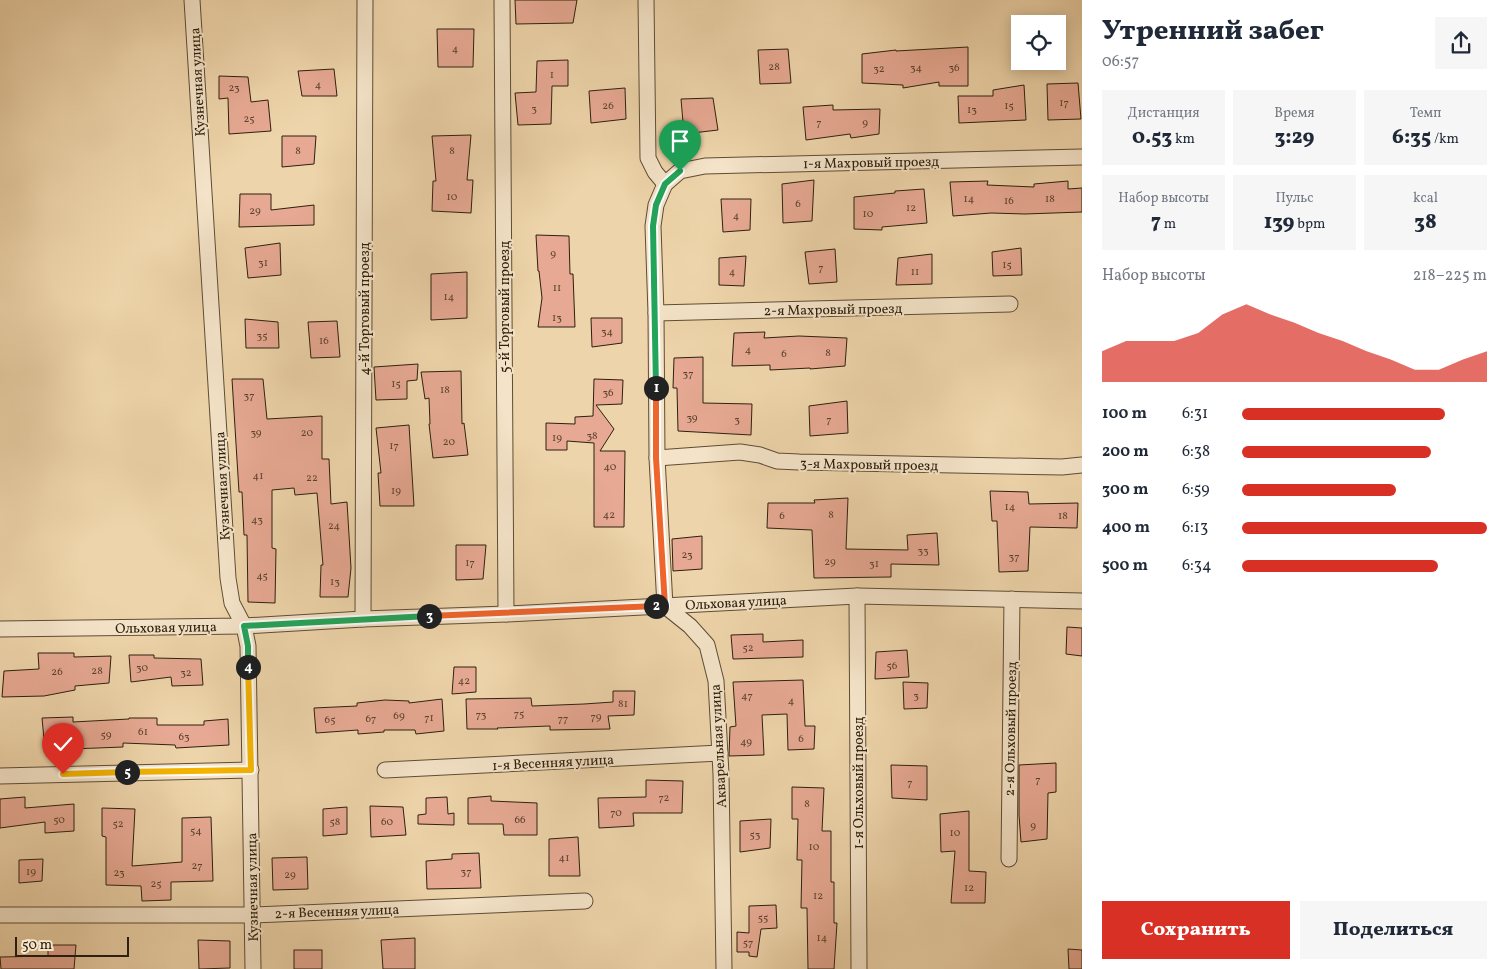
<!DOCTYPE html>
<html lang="ru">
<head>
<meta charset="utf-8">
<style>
	:root { --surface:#fff; --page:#f6f6f7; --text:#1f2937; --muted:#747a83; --accent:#d93025 }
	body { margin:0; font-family:Vollkorn,serif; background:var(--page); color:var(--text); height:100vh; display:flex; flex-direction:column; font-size:19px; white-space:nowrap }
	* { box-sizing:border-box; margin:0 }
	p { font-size:16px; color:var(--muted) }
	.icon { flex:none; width:28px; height:28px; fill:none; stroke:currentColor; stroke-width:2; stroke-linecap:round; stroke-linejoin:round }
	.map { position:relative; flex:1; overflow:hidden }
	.details { display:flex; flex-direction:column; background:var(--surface); width:425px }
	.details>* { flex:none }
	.controls { position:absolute; left:1011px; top:15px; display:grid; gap:10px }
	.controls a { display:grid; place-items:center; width:55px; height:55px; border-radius:0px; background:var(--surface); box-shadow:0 2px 12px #0003; font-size:25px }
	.scale { position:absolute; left:15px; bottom:12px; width:114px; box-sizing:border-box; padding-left:5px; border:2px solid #2d200e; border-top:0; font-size:14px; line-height:18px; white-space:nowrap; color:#2d200e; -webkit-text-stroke:4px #f4e3c8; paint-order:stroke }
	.pin { position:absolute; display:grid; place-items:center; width:42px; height:42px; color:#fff; margin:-51px -21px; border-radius:50% 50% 50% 0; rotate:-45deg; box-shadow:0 0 5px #0007 }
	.pin .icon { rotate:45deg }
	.km { position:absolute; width:25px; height:25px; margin:-12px; border-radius:50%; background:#222; color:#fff; font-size:14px; line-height:25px; text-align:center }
	.round { display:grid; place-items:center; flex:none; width:52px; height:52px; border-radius:0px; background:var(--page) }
	.overview { display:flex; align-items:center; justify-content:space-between; height:85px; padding:0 20px }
	h1 { font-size:28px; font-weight:800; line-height:38px }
	.stats { display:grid; grid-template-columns:repeat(3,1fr); gap:8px; height:85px; padding:5px 20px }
	.stats div { display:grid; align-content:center; border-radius:0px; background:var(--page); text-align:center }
	.stats b { font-size:21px; font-weight:800 }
	.stats small { font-size:14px; font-weight:400 }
	.stats p { font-size:14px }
	.chart { height:140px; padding:10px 20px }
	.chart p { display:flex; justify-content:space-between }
	.chart svg { width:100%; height:90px; margin-top:5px; fill:var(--accent); opacity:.7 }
	.cta { display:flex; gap:10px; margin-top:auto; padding:10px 20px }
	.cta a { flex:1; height:58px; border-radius:0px; background:var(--accent); color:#fff; font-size:20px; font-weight:800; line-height:58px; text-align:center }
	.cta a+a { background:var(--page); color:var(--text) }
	ul { padding:0 20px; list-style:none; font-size:16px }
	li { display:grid; grid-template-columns:80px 60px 1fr; align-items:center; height:38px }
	li i { height:12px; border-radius:6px; background:var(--accent) }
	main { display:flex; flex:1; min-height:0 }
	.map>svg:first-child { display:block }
</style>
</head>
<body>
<main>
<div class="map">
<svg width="1082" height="969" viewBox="0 0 1082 969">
	<rect width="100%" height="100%" fill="#eed4aa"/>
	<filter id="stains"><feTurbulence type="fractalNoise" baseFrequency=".004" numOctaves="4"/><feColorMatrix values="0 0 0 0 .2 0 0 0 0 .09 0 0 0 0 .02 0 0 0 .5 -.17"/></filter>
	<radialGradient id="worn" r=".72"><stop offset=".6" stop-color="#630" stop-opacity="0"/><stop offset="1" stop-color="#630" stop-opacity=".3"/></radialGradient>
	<g fill="#e7a993" stroke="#2d200e">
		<path d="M515,0H577L573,23L516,24Z"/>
		<path d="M437,29H474L473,67H438Z"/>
		<path d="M968,47V86H939V82L903,88V85L862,83V54L896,50V51Z"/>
		<path d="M788,49L791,83L760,84L758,50Z"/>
		<path d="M568,60V86H552L551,124L518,125L515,93L536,92L537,61Z"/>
		<path d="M334,69L337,96H302L298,71Z"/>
		<path d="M219,76L248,77L251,102L268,100L271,131L229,134L228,98L219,99Z"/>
		<path d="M1078,83L1081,119L1048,120L1047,84Z"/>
		<path d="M1024,85L1026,120L959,123L958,96H993V90Z"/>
		<path d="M625,88L626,119L591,123L589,91Z"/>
		<path d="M713,98L718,130L684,134L681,99Z"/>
		<path d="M833,105V110L880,109L879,134L851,138L850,134L806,140L803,107Z"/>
		<path d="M471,135L467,180H473L471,213L432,211L433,181H436L432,136Z"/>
		<path d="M282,136H316L314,164L282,167Z"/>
		<path d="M814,180L812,221L783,223L782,184Z"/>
		<path d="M988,181L987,185L1034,187V184L1068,181V189L1082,188V212L1025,214L991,213L953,216L950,182Z"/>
		<path d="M924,189L927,223L882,227V230L854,229V197L895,193V191Z"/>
		<path d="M240,194H271V210L314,205V225L239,227Z"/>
		<path d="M721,199H751L750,230L723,232Z"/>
		<path d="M536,235L569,236L570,274H573L575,327H538L542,298L539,271H538Z"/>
		<path d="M280,243L281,275L248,278L245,248Z"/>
		<path d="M1021,248L1022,275L993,276L992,252Z"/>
		<path d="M835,249L837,282L809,284L805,252Z"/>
		<path d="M932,254V284L896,285L898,258Z"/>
		<path d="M746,256L744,286L719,285V258Z"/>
		<path d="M467,272V318L431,320V274Z"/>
		<path d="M591,318H622V343L592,347Z"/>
		<path d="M245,319L278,322L279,348H246Z"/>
		<path d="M337,321L340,357L311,358L308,322Z"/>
		<path d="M765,332L764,338L799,336L847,338L845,366L810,369V368L770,370V365L732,366L734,333Z"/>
		<path d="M703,357V403L752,404L751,435L678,431L677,388H673L674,358Z"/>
		<path d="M418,364L417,380L407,381V399L376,400L374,367Z"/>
		<path d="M461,371L462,424L464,423L468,455L433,458L429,424H430L429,398L425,399L421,372Z"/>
		<path d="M232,379H263L267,419L322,416V459H329L331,504L347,502L351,568L348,597H320L321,565H323L317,493L295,495L294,488L272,490V548L276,549L275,603L248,602L247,535H244L242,492H239Z"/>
		<path d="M594,379L623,380L622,404L596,405L614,429L600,451H625L624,527H594V443L567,441V450H546V423L575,424V417L593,416Z"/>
		<path d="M847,401L848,433L810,436L809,406Z"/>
		<path d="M409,425L414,506H380L378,473H381L376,428Z"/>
		<path d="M990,491L1028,492L1029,504L1078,503L1077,528L1030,527L1028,571L999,572L997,521H992Z"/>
		<path d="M848,498L846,549L908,550L907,535L937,533L939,565L891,564V577L814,578L812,530L767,528L768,503H815L814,500Z"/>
		<path d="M702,536V569L673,571L672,539Z"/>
		<path d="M456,545H486L483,579L456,580Z"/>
		<path d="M1067,627L1082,628V656L1066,654Z"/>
		<path d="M763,634V642L803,640V657L733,659L731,635Z"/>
		<path d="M907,650L909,677L875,679L876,652Z"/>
		<path d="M38,653H74V657L111,656L109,683L75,686V690L44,696L2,697L4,671L39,669Z"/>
		<path d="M129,655H154V658L201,659L203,685L172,686L171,677L131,682Z"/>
		<path d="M454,667H476V692L452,694Z"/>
		<path d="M803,680L805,726H815L814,749L788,750L787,714L762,715L764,755L729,756L730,727L736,726L733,682Z"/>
		<path d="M903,682L928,683L927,708L904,709Z"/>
		<path d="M613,691H635L634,715L608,716L610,729L550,730V726L497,728L498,729H467L466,699L531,698L532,706L584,704L613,702Z"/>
		<path d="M442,699L444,731L416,734L415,730H384V732L358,734V730L316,733L314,708L357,706V703L385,700L409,701V703Z"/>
		<path d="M73,717V722L129,719V718H157V725H204V721L228,719L229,745L176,748L175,745L123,743V747L45,750L42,718Z"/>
		<path d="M1056,763V792L1048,793L1047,839L1021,842L1019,815V765Z"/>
		<path d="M891,765L927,766V800L892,798Z"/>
		<path d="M646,780L683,781L682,813H633L634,826L599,828L598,798L646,797Z"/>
		<path d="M792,787L824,788L822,831H831V882H834V923H837L834,969H808L807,908H801L802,860H797L798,819H792Z"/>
		<path d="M491,796V801L537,803V835H504L503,824H468V798Z"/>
		<path d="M25,797V808L74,804V831L45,833V822L0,828V799Z"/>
		<path d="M447,797L448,814L454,813V825L418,824V815L426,814V798Z"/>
		<path d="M370,806L403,807L406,835L371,837Z"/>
		<path d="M347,807V834L323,836V809Z"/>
		<path d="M102,808L135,809L132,866L182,862V818L211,817L213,881L171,882V900L142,901L141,886L106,885V837L102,836Z"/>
		<path d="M969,811V871L986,872L985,903H951L955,851L941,852L940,814Z"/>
		<path d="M771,819L770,848L740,852V821Z"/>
		<path d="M578,837L580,876H549V839Z"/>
		<path d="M479,853L481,888L427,889L426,861L452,859V854Z"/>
		<path d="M307,857L308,889L273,890L272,858Z"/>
		<path d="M43,859L42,881L19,883V860Z"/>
		<path d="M776,905L777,928L761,929L757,957L749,956V952H737V932L749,933V906Z"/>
		<path d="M415,938V969H383L381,940Z"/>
		<path d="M198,940L230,941V968L199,969Z"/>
		<path d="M48,945H76L74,969H1L0,957L48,956Z"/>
		<path d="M1068,949L1082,950V969H1069Z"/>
		<rect x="294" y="950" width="28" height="19"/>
	</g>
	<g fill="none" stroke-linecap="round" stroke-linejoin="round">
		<g stroke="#5d4d35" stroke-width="17">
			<g id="minor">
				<path d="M192,0L228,578L232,603L244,626L248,646L253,969"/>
				<path d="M502,0L506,614"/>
				<path d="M646,0L648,158L655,172L665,184"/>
				<path d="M656,313L1010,304"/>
				<path d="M657,458L740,452L760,455L777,461L799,462L1062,467L1082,465"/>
				<path d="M857,596L859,969"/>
				<path d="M363,619L365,0"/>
				<path d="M0,629L244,626L363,619L506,614L857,596L1082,601"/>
				<path d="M385,770L720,753"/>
				<path d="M0,776L251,770"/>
				<path d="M1009,859L1012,599"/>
				<path d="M0,915H252L585,901"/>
				<path d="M724,969L721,774L716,681L707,645L690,626L665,606L657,458L656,313L653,226L656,205L665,184L680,171L705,166L1082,157"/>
			</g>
		</g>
		<use href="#minor" stroke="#f4e3c8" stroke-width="15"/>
	</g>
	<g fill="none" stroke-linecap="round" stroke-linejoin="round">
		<g stroke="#fff" stroke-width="10">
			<path id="split-1" d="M656,388L653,226L656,205L665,184L680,171"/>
		</g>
		<g stroke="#fff" stroke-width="10">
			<path id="split-2" d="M656,606H665L656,458V388"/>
		</g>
		<g stroke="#fff" stroke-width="10">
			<path id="split-3" d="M429,616L656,606"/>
		</g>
		<g stroke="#fff" stroke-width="10">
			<path id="split-4" d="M248,667V646L244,626L429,616"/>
		</g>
		<g stroke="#fff" stroke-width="10">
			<path id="split-5" d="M127,772L251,770L248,667"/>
		</g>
		<g stroke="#fff" stroke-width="10">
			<path id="split-6" d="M63,774L127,772"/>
		</g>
		<use href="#split-1" stroke="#22a559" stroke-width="6"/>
		<use href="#split-2" stroke="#f0652b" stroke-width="6"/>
		<use href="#split-3" stroke="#f0652b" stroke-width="6"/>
		<use href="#split-4" stroke="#22a559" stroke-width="6"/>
		<use href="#split-5" stroke="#f5b400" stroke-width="6"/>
		<use href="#split-6" stroke="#f5b400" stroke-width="6"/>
	</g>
	<g text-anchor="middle" stroke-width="4" stroke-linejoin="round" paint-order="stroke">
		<g font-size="11" fill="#5c422f">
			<text x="455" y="52">4</text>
			<text x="774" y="70">28</text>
			<text x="916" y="71">34</text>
			<text x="954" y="71">36</text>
			<text x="879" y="72">32</text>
			<text x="552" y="78">1</text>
			<text x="318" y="88">4</text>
			<text x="234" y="91">23</text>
			<text x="1064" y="106">17</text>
			<text x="608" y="109">26</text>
			<text x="1009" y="109">15</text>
			<text x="534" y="112">3</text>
			<text x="972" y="113">13</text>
			<text x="249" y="122">25</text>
			<text x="819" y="126">7</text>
			<text x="865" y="126">9</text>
			<text x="298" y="154">8</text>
			<text x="452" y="154">8</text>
			<text x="452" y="200">10</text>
			<text x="969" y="202">14</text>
			<text x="1050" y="202">18</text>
			<text x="1009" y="204">16</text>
			<text x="798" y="207">6</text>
			<text x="911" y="211">12</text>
			<text x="255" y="214">29</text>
			<text x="868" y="217">10</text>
			<text x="736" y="219">4</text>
			<text x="553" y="257">9</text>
			<text x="263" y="266">31</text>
			<text x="1007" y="268">15</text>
			<text x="821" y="271">7</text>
			<text x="732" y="275">4</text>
			<text x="915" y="275">11</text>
			<text x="557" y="291">11</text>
			<text x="449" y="300">14</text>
			<text x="557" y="321">13</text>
			<text x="607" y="335">34</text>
			<text x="262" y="339">35</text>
			<text x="324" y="344">16</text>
			<text x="748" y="353">4</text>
			<text x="828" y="356">8</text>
			<text x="784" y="357">6</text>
			<text x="688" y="377">37</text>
			<text x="396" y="387">15</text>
			<text x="445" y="393">18</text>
			<text x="608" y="396">36</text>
			<text x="249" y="399">37</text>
			<text x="692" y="421">39</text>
			<text x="737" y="423">3</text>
			<text x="829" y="423">7</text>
			<text x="256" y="436">39</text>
			<text x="307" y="436">20</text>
			<text x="592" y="439">38</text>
			<text x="557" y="441">19</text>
			<text x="449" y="445">20</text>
			<text x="394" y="449">17</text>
			<text x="610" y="470">40</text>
			<text x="258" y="479">41</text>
			<text x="312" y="481">22</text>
			<text x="396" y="494">19</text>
			<text x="1010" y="510">14</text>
			<text x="609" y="518">42</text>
			<text x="831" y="518">8</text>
			<text x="782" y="519">6</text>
			<text x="1063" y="519">18</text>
			<text x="257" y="523">43</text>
			<text x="334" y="529">24</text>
			<text x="923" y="554">33</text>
			<text x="687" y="558">23</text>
			<text x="1014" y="560">37</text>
			<text x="830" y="565">29</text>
			<text x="470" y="566">17</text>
			<text x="874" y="567">31</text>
			<text x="262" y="579">45</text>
			<text x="335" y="585">13</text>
			<text x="748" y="651">52</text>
			<text x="892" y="669">56</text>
			<text x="142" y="671">30</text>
			<text x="97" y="674">28</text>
			<text x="57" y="675">26</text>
			<text x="186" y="676">32</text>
			<text x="464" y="684">42</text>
			<text x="747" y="699">47</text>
			<text x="916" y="699">3</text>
			<text x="791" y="704">4</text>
			<text x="623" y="707">81</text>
			<text x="519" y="717">75</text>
			<text x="481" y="718">73</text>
			<text x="399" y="719">69</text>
			<text x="596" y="720">79</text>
			<text x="429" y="721">71</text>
			<text x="371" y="722">67</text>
			<text x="563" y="722">77</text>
			<text x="330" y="723">65</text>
			<text x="143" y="735">61</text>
			<text x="106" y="738">59</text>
			<text x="184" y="740">63</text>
			<text x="801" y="742">6</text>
			<text x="746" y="745">49</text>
			<text x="1038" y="783">7</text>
			<text x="910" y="786">7</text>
			<text x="664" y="801">72</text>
			<text x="807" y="807">8</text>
			<text x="616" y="816">70</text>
			<text x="59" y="823">50</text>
			<text x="520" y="823">66</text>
			<text x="335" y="825">58</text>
			<text x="387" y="825">60</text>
			<text x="118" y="827">52</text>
			<text x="1033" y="829">9</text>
			<text x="196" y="834">54</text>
			<text x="955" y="836">10</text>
			<text x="755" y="838">53</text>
			<text x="814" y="850">10</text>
			<text x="564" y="861">41</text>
			<text x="197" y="869">27</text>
			<text x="31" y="875">19</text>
			<text x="466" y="875">37</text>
			<text x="119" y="876">23</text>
			<text x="290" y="878">29</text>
			<text x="156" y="887">25</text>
			<text x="969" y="891">12</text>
			<text x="818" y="899">12</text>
			<text x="763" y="921">55</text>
			<text x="822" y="941">14</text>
			<text x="748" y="946">57</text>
		</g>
		<g font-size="14" fill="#2d200e" stroke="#f4e3c8">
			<text transform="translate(197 82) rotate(-93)" y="5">Кузнечная улица</text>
			<text transform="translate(871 162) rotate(-1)" y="5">1-я Махровый проезд</text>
			<text transform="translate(504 307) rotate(-90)" y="5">5-й Торговый проезд</text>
			<text transform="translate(364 309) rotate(-90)" y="5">4-й Торговый проезд</text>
			<text transform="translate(833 309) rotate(-1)" y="5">2-я Махровый проезд</text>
			<text transform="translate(869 464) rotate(1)" y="5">3-я Махровый проезд</text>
			<text transform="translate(222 486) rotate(-93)" y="5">Кузнечная улица</text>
			<text transform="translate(736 602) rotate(-3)" y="5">Ольховая улица</text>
			<text transform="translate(166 627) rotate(-1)" y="5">Ольховая улица</text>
			<text transform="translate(1010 729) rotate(-89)" y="5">2-я Ольховый проезд</text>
			<text transform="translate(718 746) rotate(-93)" y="5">Акварельная улица</text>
			<text transform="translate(553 762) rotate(-3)" y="5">1-я Весенняя улица</text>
			<text transform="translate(858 783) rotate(-90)" y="5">1-я Ольховый проезд</text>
			<text transform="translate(252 887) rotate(-91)" y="5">Кузнечная улица</text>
			<text transform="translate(337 911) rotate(-2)" y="5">2-я Весенняя улица</text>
		</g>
	</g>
	<rect width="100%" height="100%" filter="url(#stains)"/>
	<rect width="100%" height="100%" fill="url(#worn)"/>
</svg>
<div class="controls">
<a><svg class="icon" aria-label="locate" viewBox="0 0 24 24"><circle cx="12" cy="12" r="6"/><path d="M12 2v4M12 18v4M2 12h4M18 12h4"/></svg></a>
</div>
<div class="scale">50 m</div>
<div class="pin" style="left:680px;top:171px;background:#1e9e55"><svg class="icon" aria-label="arrive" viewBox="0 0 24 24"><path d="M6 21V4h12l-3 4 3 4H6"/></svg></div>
<div class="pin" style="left:63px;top:774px;background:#d93025"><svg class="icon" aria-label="check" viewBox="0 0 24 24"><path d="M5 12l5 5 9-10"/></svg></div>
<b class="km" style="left:656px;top:388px">1</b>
<b class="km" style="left:656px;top:606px">2</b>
<b class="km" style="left:429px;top:616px">3</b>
<b class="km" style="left:248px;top:667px">4</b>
<b class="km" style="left:127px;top:772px">5</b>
</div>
<section class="details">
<div class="overview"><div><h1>Утренний забег</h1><p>06:57</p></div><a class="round"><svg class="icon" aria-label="share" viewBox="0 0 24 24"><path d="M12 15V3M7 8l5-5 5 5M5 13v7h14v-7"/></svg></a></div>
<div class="stats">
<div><p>Дистанция</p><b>0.53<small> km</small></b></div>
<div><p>Время</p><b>3:29</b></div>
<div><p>Темп</p><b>6:35<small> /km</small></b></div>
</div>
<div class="stats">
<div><p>Набор высоты</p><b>7<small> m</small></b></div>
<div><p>Пульс</p><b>139<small> bpm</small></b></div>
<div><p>kcal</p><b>38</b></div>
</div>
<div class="chart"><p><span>Набор высоты</span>218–225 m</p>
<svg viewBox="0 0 160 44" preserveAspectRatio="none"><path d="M0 44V29L10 24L20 24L30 24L40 20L50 11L60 6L70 11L80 15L90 20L100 24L110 29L120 33L130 38L140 38L150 33L160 29V44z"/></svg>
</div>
<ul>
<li><b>100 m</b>6:31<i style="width:83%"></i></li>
<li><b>200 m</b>6:38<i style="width:77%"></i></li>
<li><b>300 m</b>6:59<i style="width:63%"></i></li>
<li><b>400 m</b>6:13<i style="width:100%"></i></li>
<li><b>500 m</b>6:34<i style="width:80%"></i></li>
</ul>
<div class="cta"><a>Сохранить</a><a>Поделиться</a></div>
</section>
</main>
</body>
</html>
